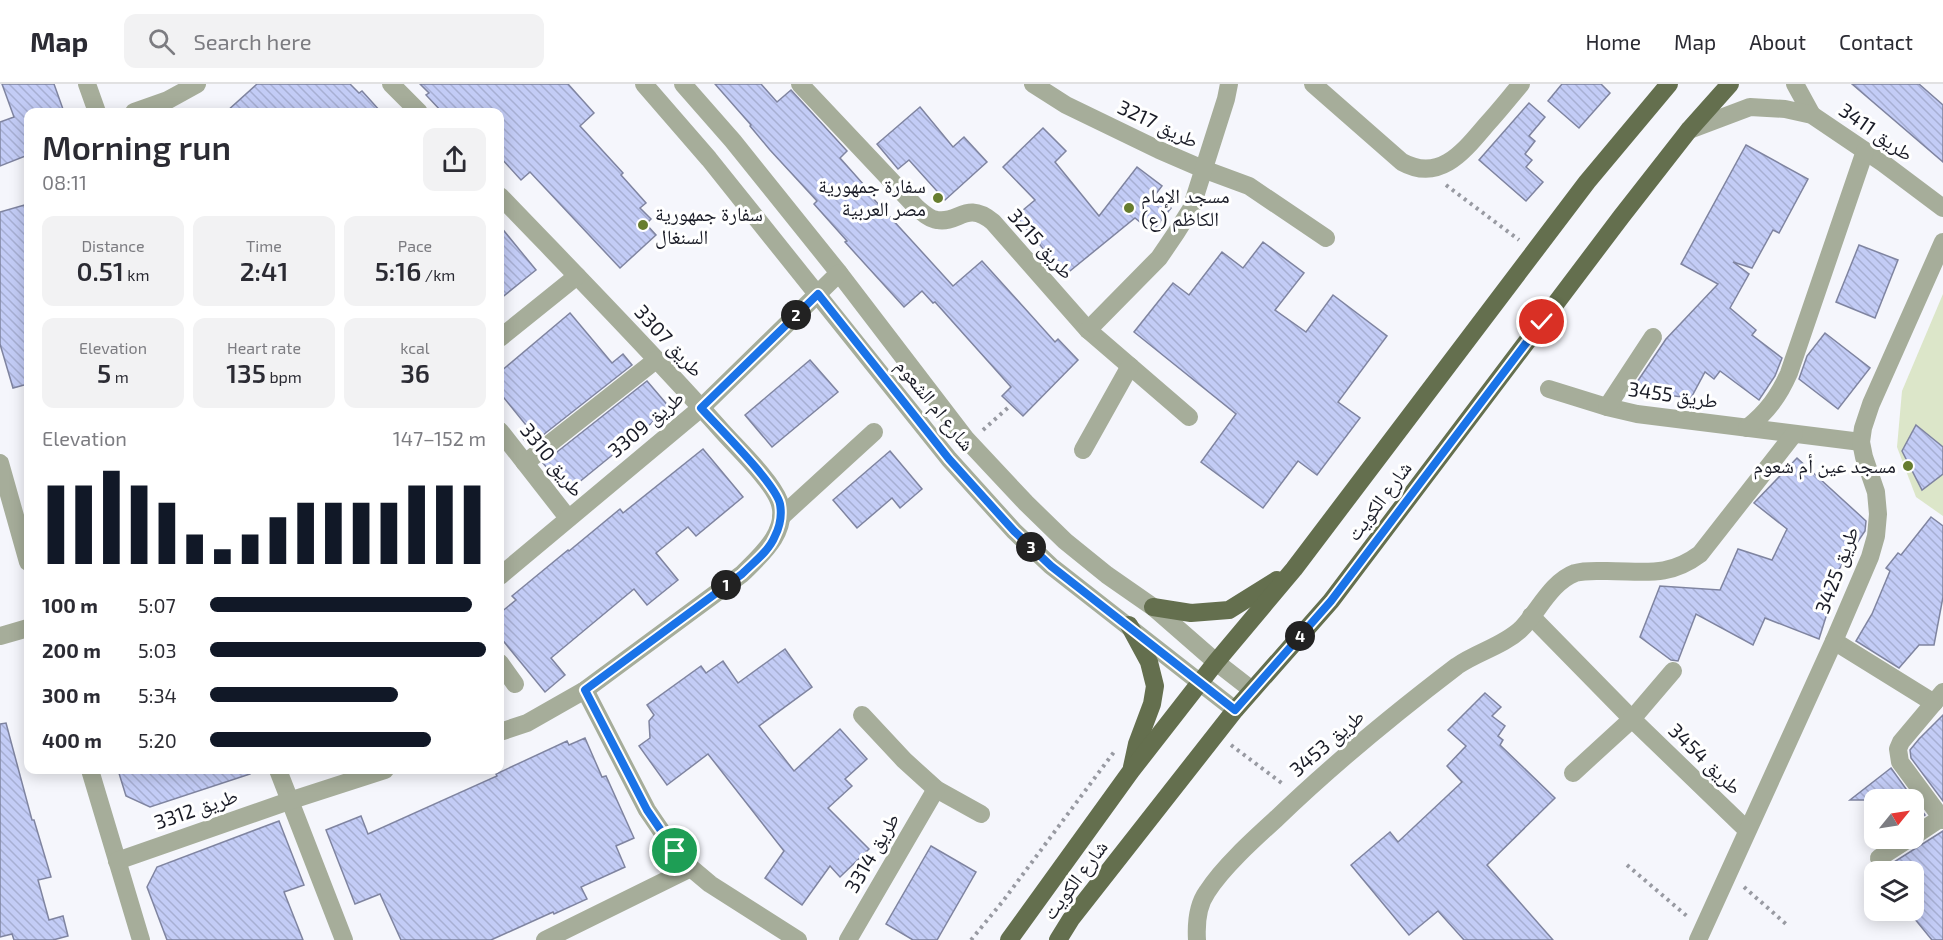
<!DOCTYPE html>
<html lang="en">
<head>
<meta charset="utf-8">
<style>
	:root { --surface:#fff; --page:#f2f2f3; --text:#2b2b33; --muted:#7c7c81; --line:#e1e1e2; --accent:#111827 }
	body { margin:0; font-family:"Exo 2","Noto Naskh Arabic",sans-serif; background:var(--page); color:var(--text); height:100vh; display:flex; flex-direction:column; font-size:22px; white-space:nowrap }
	* { box-sizing:border-box; margin:0 }
	p { font-size:20px; color:var(--muted) }
	.icon { flex:none; width:33px; height:33px; fill:none; stroke:currentColor; stroke-width:2; stroke-linecap:round; stroke-linejoin:round }
	.map { position:relative; flex:1; overflow:hidden }
	.details { position:absolute; left:24px; top:24px; width:480px; height:666px; display:flex; flex-direction:column; background:var(--surface); border-radius:12px; box-shadow:0 3px 15px #0003 }
	.details>* { flex:none }
	.needle { width:39px; rotate:60deg }
	.fabs { position:absolute; left:1864px; top:705px; display:grid; gap:12px }
	.fabs a { display:grid; place-items:center; width:60px; height:60px; border-radius:12px; background:var(--surface); box-shadow:0 3px 15px #0003; font-size:30px }
	.pin { position:absolute; display:grid; place-items:center; width:51px; height:51px; color:#fff; margin:-26px; border:3px solid #fff; border-radius:50%; box-shadow:0 2px 6px #0007 }
	.km { position:absolute; width:30px; height:30px; margin:-15px; border-radius:50%; background:#222; color:#fff; font-size:16px; line-height:30px; text-align:center }
	.round { display:grid; place-items:center; flex:none; width:63px; height:63px; border-radius:12px; background:var(--page) }
	.summary { display:flex; align-items:center; justify-content:space-between; height:102px; padding:0 18px }
	h1 { font-size:33px; font-weight:600; line-height:45px }
	.figures { display:grid; grid-template-columns:repeat(3,1fr); gap:9px; height:102px; padding:6px 18px }
	.figures div { display:grid; align-content:center; border-radius:12px; background:var(--page); text-align:center }
	.figures b { font-size:26px; font-weight:600 }
	.figures small { font-size:16px; font-weight:400 }
	.figures p { font-size:16px }
	.chart { height:168px; padding:12px 18px }
	.chart p { display:flex; justify-content:space-between }
	.chart svg { width:100%; height:108px; margin-top:6px; stroke:var(--accent); stroke-width:6 }
	ul { padding:0 18px; list-style:none; font-size:20px }
	li { display:grid; grid-template-columns:96px 72px 1fr; align-items:center; height:45px }
	li i { height:15px; border-radius:8px; background:var(--accent) }
	header { display:flex; align-items:center; gap:36px; box-sizing:border-box; height:84px; padding:0 30px; background:var(--surface); border-bottom:2px solid var(--line) }
	header strong { font-size:28px }
	nav { display:flex; gap:33px; margin-inline-start:auto; font-size:21px }
	.search { width:420px; height:54px; background:var(--page); display:flex; align-items:center; gap:15px; box-sizing:border-box; padding:0 21px; border-radius:12px; color:var(--muted); font-size:22px }
	.map>svg:first-child { display:block }
</style>
</head>
<body>
<header>
<strong>Map</strong>
<div class="search"><svg class="icon" aria-label="search" viewBox="0 0 24 24"><circle cx="10" cy="10" r="6"/><path d="M15 15l6 6"/></svg>Search here</div>
<nav><a>Home</a><a>Map</a><a>About</a><a>Contact</a></nav>
</header>
<div class="map">
<svg width="1943" height="856" viewBox="0 0 1943 856">
	<defs>
		<pattern id="building-back-hatch" width="6" height="6" patternUnits="userSpaceOnUse" patternTransform="scale(1.5)"><rect width="6" height="6" fill="#c3ccf6"/><path d="M-1 5l2 2M0 0l6 6M5-1l2 2" fill="none" stroke="#a7afd3"/></pattern>
	</defs>
	<rect width="100%" height="100%" fill="#f5f6fc"/>
	<path fill="#dce6c9" d="M1943,210V432L1916,413L1897,363L1902,307Z"/>
	<g fill="url(#building-back-hatch)" stroke="#7f84a0" stroke-width="1.5">
		<path d="M2,0H54L64,28H28V71L0,82V38L14,33Z"/>
		<path d="M257,0H350L359,9L362,7L381,28H226Z"/>
		<path d="M420,0H568L594,29L580,42L623,89L621,91L646,119L640,124L651,135L646,140L656,151L620,184L530,88L521,96L500,73V28H442L426,11L429,9Z"/>
		<path d="M715,0H761L777,18L791,6L847,67L840,74L872,110L870,111L953,202L982,177L1055,258L1058,255L1078,276L1023,332L1002,312L1011,303L935,218L933,219L922,207L904,223L845,158L847,157L814,120L817,117L770,66L750,42L751,41Z"/>
		<path d="M1562,0H1601L1610,9L1579,44L1548,17Z"/>
		<path d="M1852,0H1919L1943,21V78Z"/>
		<path d="M1529,19L1545,33L1529,52L1535,57L1525,70L1532,76L1526,83L1543,98L1526,117L1479,76Z"/>
		<path d="M920,23L953,63L964,53L987,78L945,116L909,76L898,85L877,60Z"/>
		<path d="M1043,44L1066,67L1055,78L1099,132L1137,83L1162,102L1155,111L1171,124L1152,148L1135,134L1065,191L1016,132L1035,116L1003,83Z"/>
		<path d="M1746,61L1808,95L1779,149L1773,146L1752,184L1733,178L1749,190L1730,224L1756,246L1752,251L1782,274L1775,292L1759,316L1720,287L1714,295L1705,288L1691,314L1631,307L1666,255L1718,200L1681,180Z"/>
		<path d="M28,120V300L13,304L0,260V128Z"/>
		<path d="M500,142L536,186L500,215Z"/>
		<path d="M1263,158L1304,189L1275,226L1306,248L1333,211L1387,252L1338,318L1360,334L1317,391L1298,377L1263,424L1201,378L1236,330L1134,248L1173,199L1189,211L1222,168L1243,184Z"/>
		<path d="M1859,161L1898,176L1875,234L1836,218Z"/>
		<path d="M570,229L612,279L623,270L632,281L529,362L522,353L530,346L500,309V288Z"/>
		<path d="M1825,249L1870,284L1838,325L1799,295L1807,272Z"/>
		<path d="M810,276L838,308L772,363L745,331Z"/>
		<path d="M647,297L670,324L567,408L543,379Z"/>
		<path d="M1916,341L1943,363V390L1922,406L1902,367Z"/>
		<path d="M703,365L743,413L696,452L688,443L656,469L678,496L647,521L634,505L551,574L565,591L545,608L500,553V529L516,516L512,512L568,466L569,467L620,425L623,429Z"/>
		<path d="M890,367L922,405L900,424L892,414L857,444L833,416Z"/>
		<path d="M1797,374L1866,437L1865,447L1829,500L1835,504L1819,555L1765,534L1753,561L1696,530L1678,577L1671,576L1640,553L1660,502L1720,506L1738,465L1772,476L1787,445L1754,419Z"/>
		<path d="M1931,433L1943,442V513L1934,561H1919L1899,584L1856,557L1872,530L1890,487L1886,484L1898,469L1901,471Z"/>
		<path d="M785,565L812,603L759,642L794,687L840,645L867,675L845,695L852,702L828,724L869,765L840,793L830,782L802,821L765,794L784,767L708,670L667,701L639,662L650,654L649,637L654,631L647,621L701,582L706,589L723,577L738,599Z"/>
		<path d="M1485,609L1501,623L1492,632L1505,642L1498,652L1503,656L1500,661L1555,714L1487,781L1553,856H1464L1438,827L1409,851L1351,781L1390,748L1398,758L1462,698L1447,682L1466,662L1448,646Z"/>
		<path d="M1943,631V717L1911,674L1910,666L1919,655Z"/>
		<path d="M6,639L32,736H34L51,793L38,796L49,836L63,832L68,852L53,856H14L12,850L0,853V640Z"/>
		<path d="M585,654L602,693L606,692L634,754L616,762L625,783L581,803L587,815L554,830L553,828L491,856H401L380,810L355,820L326,746L361,732L368,750L497,692L496,690L567,657L569,661Z"/>
		<path d="M1891,684L1914,716H1850Z"/>
		<path d="M118,686H249L250,690L150,723L126,712Z"/>
		<path d="M1914,716L1925,731L1914,738Z"/>
		<path d="M279,737L304,801L284,808L303,856H167L147,803L157,783Z"/>
		<path d="M1943,747V856H1932L1914,834V788H1888L1886,783Z"/>
		<path d="M931,762L976,788L937,856H913L886,840Z"/>
	</g>
	<g fill="none" stroke-linecap="round" stroke-linejoin="round">
		<g stroke="#989aa2" stroke-width="4" stroke-dasharray="3 4.5" stroke-linecap="butt">
			<path d="M1446,101L1519,156"/>
			<path d="M983,346L1011,321"/>
			<path d="M1231,661L1283,700"/>
			<path d="M1627,781L1688,833"/>
			<path d="M1744,803L1786,840"/>
			<path d="M971,856L1003,817L1114,668"/>
		</g>
		<g stroke="#a6ad9a" stroke-width="18">
			<path d="M87,0L97,28"/>
			<path d="M391,0L419,28"/>
			<path d="M644,0L709,75L949,375L1014,447L1051,482L1235,626"/>
			<path d="M683,0L733,57L839,189L966,355L1026,419L1065,457L1107,491L1153,523L1216,578L1252,606"/>
			<path d="M800,0L916,123C922,128 929,135 937,136C959,140 966,116 993,138L1088,246L1189,333"/>
			<path d="M1033,0L1066,21L1159,66L1203,85L1249,102L1326,154"/>
			<path d="M1313,0L1402,78C1440,99 1464,67 1487,40C1499,27 1510,13 1521,0"/>
			<path d="M1795,0L1812,31"/>
			<path d="M134,28L168,16L197,0"/>
			<path d="M1689,46L1750,23L1785,25L1812,31L1883,79L1943,124"/>
			<path d="M500,112C574,189 650,266 722,347C738,365 771,396 779,417C790,447 760,472 742,490L585,606L527,639L500,648"/>
			<path d="M1088,246L1159,174L1176,149L1191,125L1226,15L1229,0"/>
			<path d="M500,254L577,192"/>
			<path d="M1549,305L1607,323L1637,330L1861,358"/>
			<path d="M1607,323L1653,253"/>
			<path d="M1747,344C1767,328 1779,312 1789,289L1865,67"/>
			<path d="M500,347L568,434"/>
			<path d="M1083,366L1130,282"/>
			<path d="M0,379L28,478"/>
			<path d="M525,379L656,276"/>
			<path d="M781,433L874,348"/>
			<path d="M500,492L701,324L839,189"/>
			<path d="M1531,532L1632,635L1747,746"/>
			<path d="M0,552L28,544"/>
			<path d="M1834,557L1934,619"/>
			<path d="M500,579L515,600"/>
			<path d="M585,606L647,726L675,767L691,784L710,800L798,856"/>
			<path d="M1943,608L1901,658L1898,665L1900,678L1943,736"/>
			<path d="M862,631L904,676L936,705L981,730"/>
			<path d="M90,686L141,856"/>
			<path d="M278,686L344,856"/>
			<path d="M1573,689L1632,635L1673,587"/>
			<path d="M1914,752L1941,734"/>
			<path d="M1879,774L1910,754"/>
			<path d="M117,777L289,717L385,686"/>
			<path d="M545,856L691,784"/>
			<path d="M848,856L936,705"/>
			<path d="M1197,856C1196,839 1197,822 1207,808C1223,783 1254,755 1276,735C1333,680 1394,630 1457,582C1477,568 1503,562 1521,545C1538,528 1551,498 1575,489C1585,486 1597,487 1607,487C1644,487 1668,494 1700,470L1794,350"/>
			<path d="M1698,856L1834,557L1870,473L1876,452L1878,430L1876,408L1864,373L1861,358L1863,344L1871,320L1943,158"/>
		</g>
		<g stroke="#646f4e" stroke-width="18">
			<path d="M1153,523L1191,529L1229,526L1277,496"/>
			<path d="M1129,541L1149,578L1155,602L1152,620L1137,660L1132,683"/>
			<path d="M1009,856L1131,687L1216,578L1294,485L1587,98L1669,0"/>
			<path d="M1058,856L1071,835L1235,626L1331,517L1621,133L1689,46L1730,0"/>
		</g>
	</g>
	<g fill="none" stroke-linecap="round" stroke-linejoin="round">
		<g stroke="#fff" stroke-width="12">
			<path id="route" d="M675,767L647,726L585,606L742,490C754,478 769,467 775,452C780,442 782,431 780,420C776,400 718,343 701,324L818,210L949,375L1014,447L1051,482L1235,626L1331,517L1542,238"/>
		</g>
		<use href="#route" stroke="#1a73e8" stroke-width="8"/>
	</g>
	<g fill="#677d2f" stroke="#fff" stroke-width="2">
		<circle cx="938" cy="114" r="6"/>
		<circle cx="1129" cy="124" r="6"/>
		<circle cx="643" cy="141" r="6"/>
		<circle cx="1908" cy="382" r="6"/>
	</g>
	<g text-anchor="middle" stroke-width="6" stroke-linejoin="round" paint-order="stroke">
		<g font-size="20" fill="#191b26" stroke="#fff">
			<text transform="translate(1158 40) rotate(25)" y="7">طريق 3217</text>
			<text transform="translate(1876 48) rotate(35)" y="7">طريق 3411</text>
			<text transform="translate(1041 160) rotate(48)" y="7">طريق 3215</text>
			<text transform="translate(669 257) rotate(47)" y="7">طريق 3307</text>
			<text transform="translate(1673 311) rotate(8)" y="7">طريق 3455</text>
			<text transform="translate(935 321) rotate(51)" y="7">شارع ام الشعوم</text>
			<text transform="translate(646 340) rotate(-40)" y="7">طريق 3309</text>
			<text transform="translate(552 376) rotate(51)" y="7">طريق 3310</text>
			<text transform="translate(1379 417) rotate(-53)" y="7">شارع الكويت</text>
			<text transform="translate(1837 486) rotate(-70)" y="7">طريق 3425</text>
			<text transform="translate(1327 659) rotate(-41)" y="7">طريق 3453</text>
			<text transform="translate(1705 675) rotate(44)" y="7">طريق 3454</text>
			<text transform="translate(196 725) rotate(-19)" y="7">طريق 3312</text>
			<text transform="translate(872 769) rotate(-60)" y="7">طريق 3314</text>
			<text transform="translate(1075 796) rotate(-53)" y="7">شارع الكويت</text>
		</g>
		<g font-size="20" fill="#191b26" stroke="#fff" text-anchor="end">
			<text x="926" y="109">سفارة جمهورية<tspan x="926" dy="23">مصر العربية</tspan></text>
			<text x="1141" y="119" text-anchor="start">مسجد الإمام<tspan x="1141" dy="23">الكاظم (ع)</tspan></text>
			<text x="655" y="137" text-anchor="start">سفارة جمهورية<tspan x="655" dy="23">السنغال</tspan></text>
			<text x="1896" y="389">مسجد عين أم شعوم</text>
		</g>
	</g>
</svg>
<div class="fabs">
<a><svg class="needle" viewBox="-14 -14 28 28"><path d="M0-13l5 13h-10z" fill="#e53935"/><path d="M0 13l5-13h-10z" fill="#7c7c81"/></svg></a>
<a><svg class="icon" aria-label="layers" viewBox="0 0 24 24"><path d="M12 4l9 5-9 5-9-5zM3 14l9 5 9-5"/></svg></a>
</div>
<div class="pin" style="left:675px;top:767px;background:#1e9e55"><svg class="icon" aria-label="arrive" viewBox="0 0 24 24"><path d="M6 21V4h12l-3 4 3 4H6"/></svg></div>
<div class="pin" style="left:1542px;top:238px;background:#d93025"><svg class="icon" aria-label="check" viewBox="0 0 24 24"><path d="M5 12l5 5 9-10"/></svg></div>
<b class="km" style="left:726px;top:501px">1</b>
<b class="km" style="left:796px;top:231px">2</b>
<b class="km" style="left:1031px;top:463px">3</b>
<b class="km" style="left:1300px;top:552px">4</b>
<section class="details">
<div class="summary"><div><h1>Morning run</h1><p>08:11</p></div><a class="round"><svg class="icon" aria-label="share" viewBox="0 0 24 24"><path d="M12 15V3M7 8l5-5 5 5M5 13v7h14v-7"/></svg></a></div>
<div class="figures">
<div><p>Distance</p><b>0.51<small> km</small></b></div>
<div><p>Time</p><b>2:41</b></div>
<div><p>Pace</p><b>5:16<small> /km</small></b></div>
</div>
<div class="figures">
<div><p>Elevation</p><b>5<small> m</small></b></div>
<div><p>Heart rate</p><b>135<small> bpm</small></b></div>
<div><p>kcal</p><b>36</b></div>
</div>
<div class="chart"><p><span>Elevation</span>147–152 m</p>
<svg viewBox="0 0 160 44" preserveAspectRatio="none"><path d="M5 44V12M15 44V12M25 44V6M35 44V12M45 44V19M55 44V32M65 44V38M75 44V32M85 44V25M95 44V19M105 44V19M115 44V19M125 44V19M135 44V12M145 44V12M155 44V12"/></svg>
</div>
<ul>
<li><b>100 m</b>5:07<i style="width:95%"></i></li>
<li><b>200 m</b>5:03<i style="width:100%"></i></li>
<li><b>300 m</b>5:34<i style="width:68%"></i></li>
<li><b>400 m</b>5:20<i style="width:80%"></i></li>
</ul>
</section>
</div>
</body>
</html>
